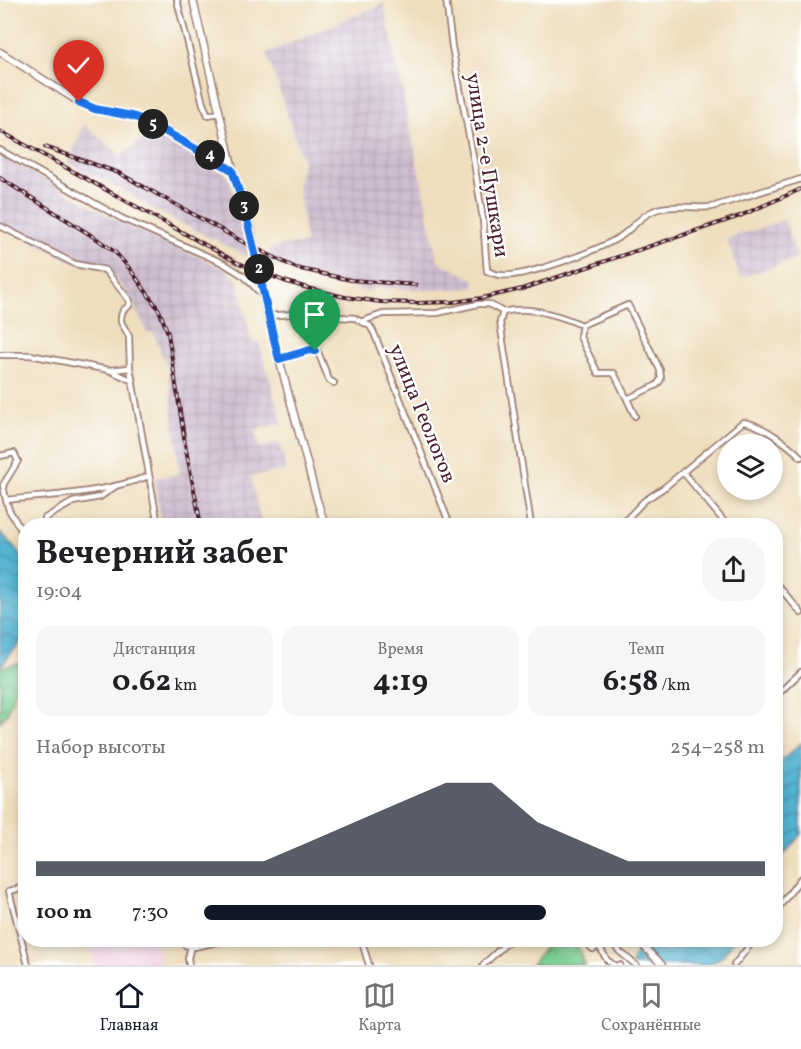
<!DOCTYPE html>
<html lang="ru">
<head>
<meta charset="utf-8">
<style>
	:root { --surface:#fff; --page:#f6f6f6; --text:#202124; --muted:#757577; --line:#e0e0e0; --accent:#111827 }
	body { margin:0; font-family:Vollkorn,serif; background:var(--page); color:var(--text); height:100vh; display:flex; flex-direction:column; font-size:22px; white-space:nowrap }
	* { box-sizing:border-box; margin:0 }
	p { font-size:20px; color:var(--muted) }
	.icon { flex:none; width:33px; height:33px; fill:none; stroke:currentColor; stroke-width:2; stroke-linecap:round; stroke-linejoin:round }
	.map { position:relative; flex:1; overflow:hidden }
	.side { position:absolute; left:18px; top:518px; width:765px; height:429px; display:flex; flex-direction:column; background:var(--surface); border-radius:24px; box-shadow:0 3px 9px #0003 }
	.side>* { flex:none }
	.buttons { position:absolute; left:717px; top:434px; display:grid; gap:12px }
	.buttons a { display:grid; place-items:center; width:66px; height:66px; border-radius:50%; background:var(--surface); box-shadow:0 3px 9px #0003; font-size:30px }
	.pin { position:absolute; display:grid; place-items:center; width:51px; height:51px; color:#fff; margin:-62px -26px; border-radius:50% 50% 50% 0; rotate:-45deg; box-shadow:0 0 6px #0007 }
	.pin .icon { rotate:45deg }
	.km { position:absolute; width:30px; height:30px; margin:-15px; border-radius:50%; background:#222; color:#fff; font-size:16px; line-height:30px; text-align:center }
	.round { display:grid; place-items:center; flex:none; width:63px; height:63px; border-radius:24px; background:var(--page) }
	.headline { display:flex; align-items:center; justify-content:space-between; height:102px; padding:0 18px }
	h1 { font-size:33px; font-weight:700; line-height:45px }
	.stats { display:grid; grid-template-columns:repeat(3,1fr); gap:9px; height:102px; padding:6px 18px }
	.stats div { display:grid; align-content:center; border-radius:15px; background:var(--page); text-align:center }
	.stats b { font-size:30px; font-weight:700 }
	.stats small { font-size:16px; font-weight:400 }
	.stats p { font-size:16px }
	.chart { height:168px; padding:12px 18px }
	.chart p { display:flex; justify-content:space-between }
	.chart svg { width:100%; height:108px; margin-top:6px; fill:var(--accent); opacity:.7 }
	ul { padding:0 18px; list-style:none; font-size:20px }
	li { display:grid; grid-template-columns:96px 72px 1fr; align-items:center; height:45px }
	li i { height:15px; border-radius:8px; background:var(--accent) }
	.dock { display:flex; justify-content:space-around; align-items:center; height:84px; border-top:2px solid var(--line); background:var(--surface); font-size:16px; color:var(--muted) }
	.dock a { display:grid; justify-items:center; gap:3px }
	.dock .current { color:var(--accent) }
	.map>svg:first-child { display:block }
</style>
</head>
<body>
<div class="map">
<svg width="801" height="965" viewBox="0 0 801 965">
	<defs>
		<pattern id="industrial-grid" width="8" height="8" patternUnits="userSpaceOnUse" patternTransform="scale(1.5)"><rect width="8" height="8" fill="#cfbed0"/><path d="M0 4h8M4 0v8" fill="none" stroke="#b3a3b3"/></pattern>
		<pattern id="park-crowns" width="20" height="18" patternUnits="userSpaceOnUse" patternTransform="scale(1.5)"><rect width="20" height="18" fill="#76cb8f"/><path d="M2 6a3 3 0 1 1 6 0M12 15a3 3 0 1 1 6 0" fill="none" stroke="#63a475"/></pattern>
		<pattern id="water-waves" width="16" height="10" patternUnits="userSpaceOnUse" patternTransform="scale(1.5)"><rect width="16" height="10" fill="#53b3d1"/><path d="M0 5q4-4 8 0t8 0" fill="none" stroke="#4791aa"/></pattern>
	</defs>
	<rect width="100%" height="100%" fill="#fff"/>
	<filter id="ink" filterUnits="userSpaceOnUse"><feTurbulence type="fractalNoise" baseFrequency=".0167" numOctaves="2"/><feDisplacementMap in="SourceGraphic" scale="12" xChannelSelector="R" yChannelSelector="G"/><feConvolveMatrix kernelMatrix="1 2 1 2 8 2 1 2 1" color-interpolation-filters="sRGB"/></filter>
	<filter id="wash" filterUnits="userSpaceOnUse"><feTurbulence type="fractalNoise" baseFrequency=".008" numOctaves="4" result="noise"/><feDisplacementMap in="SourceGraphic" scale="24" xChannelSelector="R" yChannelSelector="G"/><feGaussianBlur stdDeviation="1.35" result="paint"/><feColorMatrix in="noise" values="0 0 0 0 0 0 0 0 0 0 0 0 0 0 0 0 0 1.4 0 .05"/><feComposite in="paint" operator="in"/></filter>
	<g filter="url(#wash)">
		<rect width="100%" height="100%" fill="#eedebd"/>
		<path fill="#f2d0e2" d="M98,939H156L161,965H94L90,941Z"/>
		<g fill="url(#industrial-grid)">
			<path d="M384,4L438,262L474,279V288L428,290L375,287L371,291L359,290L354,286L296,272L269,263L271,248L306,243L298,185L303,161L267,53Z"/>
			<path d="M84,125L122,156L149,134L189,152L227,175L244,223L248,241L247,256L149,207L124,191L68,163Z"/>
			<path d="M0,154L116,220L228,270L230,275L237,278L252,343L259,342L282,423L255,430L259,448L280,443L286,470L251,476L261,525H161L154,478L180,474L168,369L153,332H147L131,299L108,269L91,264L73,262L0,224Z"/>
			<path d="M784,220L797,258L740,278L727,239Z"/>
		</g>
		<g fill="url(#park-crowns)" stroke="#60755d" stroke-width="1.5">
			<path d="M25,662V677L18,680L7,714L0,722V668Z"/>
			<path d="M546,945L578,946L584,965H532Z"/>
		</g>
		<g fill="url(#water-waves)" stroke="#4e697e" stroke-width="1.5">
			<path d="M0,532L14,546L25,563L26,632L20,643L0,667Z"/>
			<path d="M801,743V834L776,864V766Z"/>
			<path d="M641,939H679L682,945L701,939H735L722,957L708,965H631Z"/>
		</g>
	</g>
	<g filter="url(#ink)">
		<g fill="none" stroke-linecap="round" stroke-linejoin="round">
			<g stroke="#9c7e74" stroke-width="8">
				<g id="minor">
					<path d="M177,0L203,104L208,115L220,113"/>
					<path d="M446,0L452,47L474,162L483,220L487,271C491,272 496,275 500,275C522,279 602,249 621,236C634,227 642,214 658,209C677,204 693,209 712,207L801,179"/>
					<path d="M0,150L121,218L223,263L244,276L263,296"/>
					<path d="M0,226L75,264L105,270L130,301L129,306L123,310L121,317V322L129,336L130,368L158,525"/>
					<path d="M503,312C528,305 559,315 582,325L628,305L660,370L661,379L657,385L627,399L614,373H598L580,337L582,325"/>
					<path d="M503,312L500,322L502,335L531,525"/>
					<path d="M267,316L292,314L355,318"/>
					<path d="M358,320L370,326L374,333L450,525"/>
					<path d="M363,321L383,314L437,313L478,304H489L503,312"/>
					<path d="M0,355H30L109,370"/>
					<path d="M279,359L310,350L318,352L329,380L334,383"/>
					<path d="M130,368L109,370L133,381"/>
					<path d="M627,399L635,416"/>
					<path d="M0,456L14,453L18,461L3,485L6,500C54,495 104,493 149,476"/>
					<path d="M683,472L727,525"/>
					<path d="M6,500L9,510L26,538"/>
					<path d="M44,525L45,518L73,502L100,497L116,486"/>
					<path d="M621,525L644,501L665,487L743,422C761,424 788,444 801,457"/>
					<path d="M776,583L801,613"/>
					<path d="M776,696L801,672"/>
					<path d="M26,887L9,891L28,965"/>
					<path d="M776,911L801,878"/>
					<path d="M183,939L185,945L194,947L232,939"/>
					<path d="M361,939L369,965"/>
					<path d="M586,939L589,946L593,949L598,946"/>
					<path d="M595,939L607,960L614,965"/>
					<path d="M609,939L620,952L636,965"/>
					<path d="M189,965L188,958L191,946"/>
					<path d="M483,965L511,939"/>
					<path d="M618,965H620"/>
					<path d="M734,965L755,939"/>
				</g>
			</g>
			<g stroke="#9c7e74" stroke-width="9">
				<g id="major">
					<path d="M193,0L233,170L251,229L267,314L317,500L325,525"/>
					<path d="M0,52L79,102L95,109L132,116L149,122L233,170"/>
					<path d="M210,155L222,153L227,144"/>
					<path d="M637,939L662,965"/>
				</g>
			</g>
			<use href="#minor" stroke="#fff" stroke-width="4.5"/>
			<use href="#major" stroke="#fff" stroke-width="6"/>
			<g stroke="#4a1f2b" stroke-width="4">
				<g id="rail">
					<path d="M0,131L236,262L284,281L311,289L345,297L381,302L417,303L453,302L482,298L522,289L740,216L801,189"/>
					<path d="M45,147L119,173L245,243L296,268L351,280L416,285"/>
					<path d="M0,178L97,239L115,252L130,269L159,310L168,333L186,450L201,525"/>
				</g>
			</g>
			<use href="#rail" stroke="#fff" stroke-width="1.5" stroke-dasharray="4.5" stroke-linecap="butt"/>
		</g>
	</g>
	<g fill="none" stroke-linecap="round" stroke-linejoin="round" filter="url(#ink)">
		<g stroke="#fff" stroke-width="12">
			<path id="route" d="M79,102L95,109L132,116L149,122L232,170C254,232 262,296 279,359L310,350L315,351"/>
		</g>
		<use href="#route" stroke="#1a73e8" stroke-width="8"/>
	</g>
	<g text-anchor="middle" stroke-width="4.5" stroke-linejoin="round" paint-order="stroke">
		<g font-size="21" fill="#4a1f2b" stroke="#fff">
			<text transform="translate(488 165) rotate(81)" y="7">улица 2-е Пушкари</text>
			<text transform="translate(423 413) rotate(68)" y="7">улица Геологов</text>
		</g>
	</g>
</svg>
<div class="buttons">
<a><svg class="icon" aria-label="layers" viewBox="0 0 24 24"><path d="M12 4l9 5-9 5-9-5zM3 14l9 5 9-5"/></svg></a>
</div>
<div class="pin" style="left:315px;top:351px;background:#1e9e55"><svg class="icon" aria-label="arrive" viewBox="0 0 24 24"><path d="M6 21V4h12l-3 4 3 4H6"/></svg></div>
<div class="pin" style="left:79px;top:102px;background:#d93025"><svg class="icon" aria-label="check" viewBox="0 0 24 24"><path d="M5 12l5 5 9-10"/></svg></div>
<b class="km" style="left:259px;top:269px">2</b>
<b class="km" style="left:244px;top:206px">3</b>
<b class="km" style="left:210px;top:155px">4</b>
<b class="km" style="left:153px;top:124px">5</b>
<section class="side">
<div class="headline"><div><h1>Вечерний забег</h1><p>19:04</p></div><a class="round"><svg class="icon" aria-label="share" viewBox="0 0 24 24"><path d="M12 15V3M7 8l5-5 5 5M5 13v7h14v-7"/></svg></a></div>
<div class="stats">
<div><p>Дистанция</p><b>0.62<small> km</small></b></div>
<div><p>Время</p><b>4:19</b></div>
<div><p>Темп</p><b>6:58<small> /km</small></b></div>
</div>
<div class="chart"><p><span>Набор высоты</span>254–258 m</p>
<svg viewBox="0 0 160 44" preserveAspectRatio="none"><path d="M0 44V38L10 38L20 38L30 38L40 38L50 38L60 30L70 22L80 14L90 6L100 6L110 22L120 30L130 38L140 38L150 38L160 38V44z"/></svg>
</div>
<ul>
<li><b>100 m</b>7:30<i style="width:61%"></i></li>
</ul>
</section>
</div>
<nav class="dock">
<a class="current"><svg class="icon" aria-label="home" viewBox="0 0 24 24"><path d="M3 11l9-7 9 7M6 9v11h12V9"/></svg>Главная</a>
<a><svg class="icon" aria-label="map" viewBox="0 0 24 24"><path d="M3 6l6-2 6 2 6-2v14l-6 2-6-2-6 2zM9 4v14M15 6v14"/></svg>Карта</a>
<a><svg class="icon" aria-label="saved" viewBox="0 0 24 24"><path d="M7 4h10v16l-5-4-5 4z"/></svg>Сохранённые</a>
</nav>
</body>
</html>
